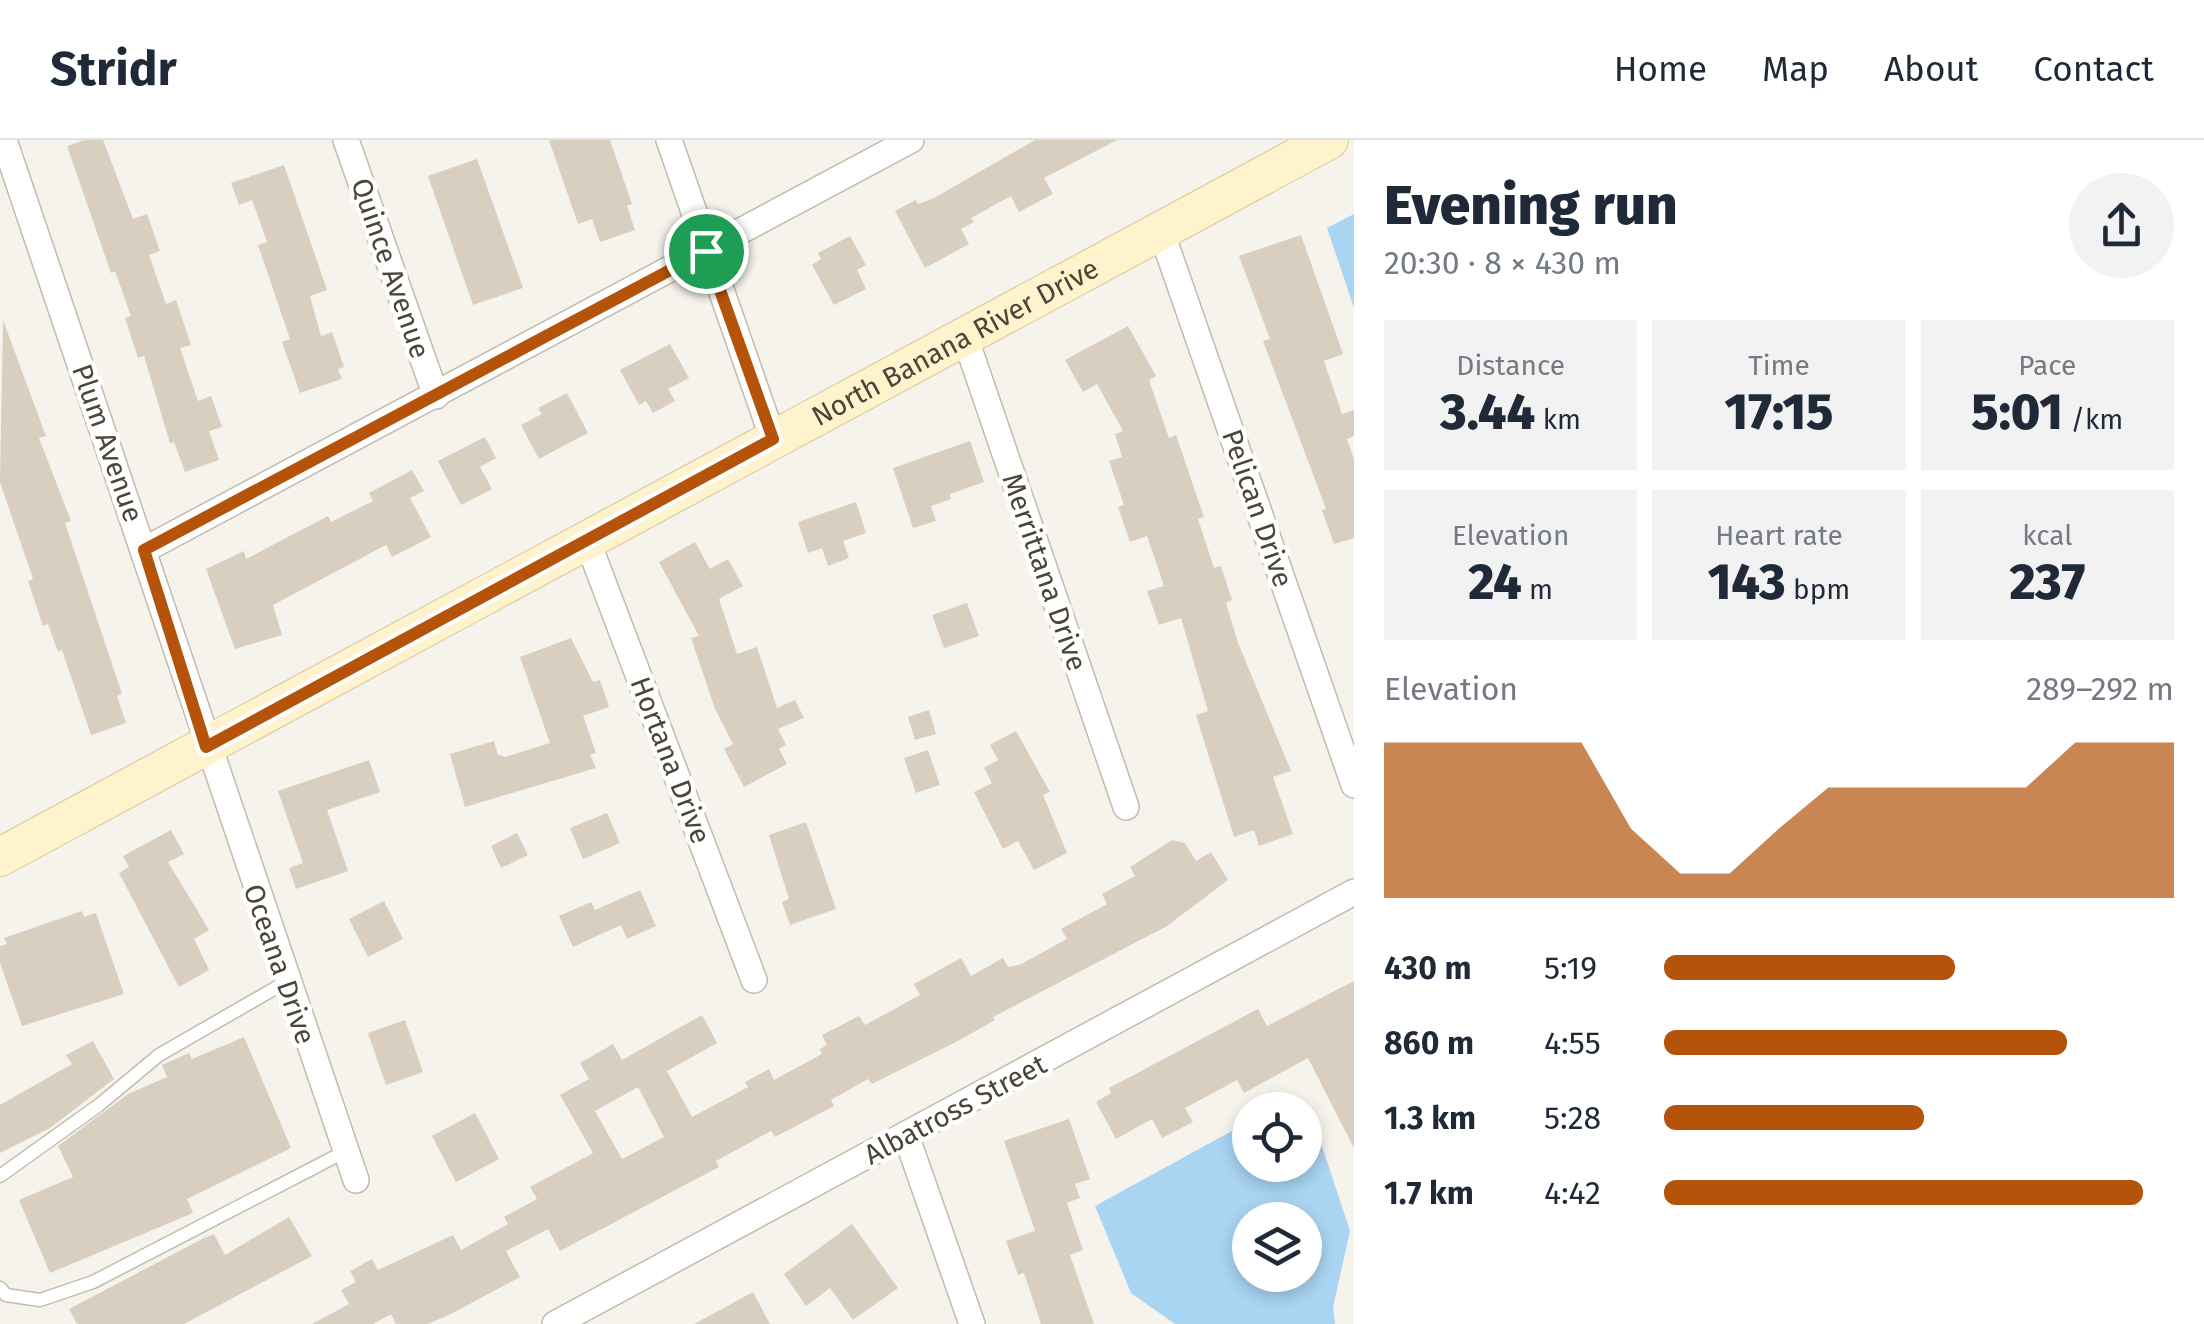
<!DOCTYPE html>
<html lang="en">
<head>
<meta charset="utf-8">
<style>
	:root { --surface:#fff; --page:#f2f2f3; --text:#1f2937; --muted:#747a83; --line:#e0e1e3; --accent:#b45309 }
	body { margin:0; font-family:"Fira Sans",sans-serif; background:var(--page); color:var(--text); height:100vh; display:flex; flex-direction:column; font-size:38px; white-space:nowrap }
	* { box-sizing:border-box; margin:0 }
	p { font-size:32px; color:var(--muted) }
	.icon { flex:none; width:55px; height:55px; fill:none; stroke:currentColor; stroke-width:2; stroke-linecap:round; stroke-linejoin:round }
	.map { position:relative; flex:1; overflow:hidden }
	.details { display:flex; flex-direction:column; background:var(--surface); width:850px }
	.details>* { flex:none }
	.controls { position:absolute; left:1232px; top:952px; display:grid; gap:20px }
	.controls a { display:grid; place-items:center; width:90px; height:90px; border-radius:50%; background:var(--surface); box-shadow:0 5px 15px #0003; font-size:50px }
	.pin { position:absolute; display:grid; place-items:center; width:85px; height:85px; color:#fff; margin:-42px; border:5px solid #fff; border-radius:50%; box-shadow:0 2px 10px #0007 }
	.round { display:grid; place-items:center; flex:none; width:105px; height:105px; border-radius:52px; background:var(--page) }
	.headline { display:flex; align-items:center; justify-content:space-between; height:170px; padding:0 30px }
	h1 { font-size:55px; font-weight:800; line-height:75px }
	.figures { display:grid; grid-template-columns:repeat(3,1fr); gap:15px; height:170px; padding:10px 30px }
	.figures div { display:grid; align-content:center; border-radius:0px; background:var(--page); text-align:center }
	.figures b { font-size:50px; font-weight:800 }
	.figures small { font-size:28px; font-weight:400 }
	.figures p { font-size:28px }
	.chart { height:280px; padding:20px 30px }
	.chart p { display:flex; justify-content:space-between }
	.chart svg { width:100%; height:180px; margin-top:10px; fill:var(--accent); opacity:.7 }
	ul { padding:0 30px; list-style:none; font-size:32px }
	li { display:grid; grid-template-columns:160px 120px 1fr; align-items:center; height:75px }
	li i { height:25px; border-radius:12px; background:var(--accent) }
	header { display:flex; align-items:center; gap:60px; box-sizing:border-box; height:140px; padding:0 50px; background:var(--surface); border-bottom:2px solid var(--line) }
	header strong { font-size:48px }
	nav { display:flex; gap:55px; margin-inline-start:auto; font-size:35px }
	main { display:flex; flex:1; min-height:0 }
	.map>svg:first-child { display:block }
</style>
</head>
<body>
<header>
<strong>Stridr</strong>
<nav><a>Home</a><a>Map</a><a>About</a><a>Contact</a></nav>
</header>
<main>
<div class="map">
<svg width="1354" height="1184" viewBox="0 0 1354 1184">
	<rect width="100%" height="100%" fill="#f6f3ec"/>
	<g fill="#a9d4f2" fill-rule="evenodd">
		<path d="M1354,74V168L1327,88Z"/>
		<path d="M1305,976L1315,985L1350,1091L1333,1167L1335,1184H1175L1131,1153L1095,1066L1250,981V1025H1305ZM1250,1080H1305V1135H1250Z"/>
	</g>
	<g fill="#d8cfc1" fill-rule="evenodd">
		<path d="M85,0H103L133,79L147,74L160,111L149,115L166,164L176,160L191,205L180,208L198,261L211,256L222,287L209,291L219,320L185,332L174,302L170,303L144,216L138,218L125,178L131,176L115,131L111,133L67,6Z"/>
		<path d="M549,0H610L632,64L627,66L635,90L600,102L592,79L578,84Z"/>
		<path d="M1035,0H1117L1044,38L1053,54L1019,72L1011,56L971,78L974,82L961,89L969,104L925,128L895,71L916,60L918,64L934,58Z"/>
		<path d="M477,19L523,148L473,165L428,36Z"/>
		<path d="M284,25L327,150L310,156L321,196L332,192L344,227L338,229L342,239L300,253L282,202L290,199L258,105L267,102L252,60L239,65L231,43Z"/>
		<path d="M1301,95L1343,214L1324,221L1342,274L1354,270V296L1347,299L1354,319V398L1334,404L1322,370L1326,369L1263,201L1270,199L1239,116Z"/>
		<path d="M850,96L866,125L857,130L866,149L834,165L812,125L821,119L818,113Z"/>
		<path d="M3,180L46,296L39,298L71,381L65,383L122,554L117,556L126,583L91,595L62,510L58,512L48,484L43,486L28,441L33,439L0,342Z"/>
		<path d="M1128,186L1156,236L1149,240L1169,298L1176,295L1204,377L1198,379L1214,428L1221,426L1232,460L1226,463L1238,503L1291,631L1273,637L1293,694L1259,706L1254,690L1234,697L1196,575L1208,571L1181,478L1159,485L1147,451L1164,446L1147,396L1130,402L1118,367L1124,365L1109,321L1122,317L1115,294L1123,291L1097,244L1083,252L1065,220Z"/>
		<path d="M670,204L689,238L668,249L675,261L653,273L646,261L639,265L620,230Z"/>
		<path d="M567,253L588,293L539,319L521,285L542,274L538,268Z"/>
		<path d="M485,297L496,318L480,327L492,349L461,365L438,321Z"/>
		<path d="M970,301L984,342L950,354L951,359L931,366L936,381L913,388L893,328Z"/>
		<path d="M412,330L424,351L410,358L431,397L392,417L386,405L273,465L282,495L235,509L206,429L244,411L246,419L328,376L331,382L373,361L369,353Z"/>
		<path d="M856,362L866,393L843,401L849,418L828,426L822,408L808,413L798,382Z"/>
		<path d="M695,402L710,429L728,419L743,446L719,459L737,514L757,507L777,568L795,560L804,578L778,589L786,605L779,609L787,624L744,647L724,609L733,604L715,569L691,498L699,496L659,422Z"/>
		<path d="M967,463L979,496L944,508L932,475Z"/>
		<path d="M571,498L593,542L600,540L609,567L583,576L596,613L590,615L596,628L465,667L450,614L494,601L498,615L505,617L550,603L520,517Z"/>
		<path d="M929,570L936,594L915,600L908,577Z"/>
		<path d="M1016,591L1050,652L1043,655L1067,713L1034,730L1018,701L1003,709L974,652L992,643L984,628L998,620L990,605Z"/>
		<path d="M928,610L940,645L916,653L904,618Z"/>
		<path d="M369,620L380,652L327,670L348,731L296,749L289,728L303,723L278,651Z"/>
		<path d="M607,673L620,703L583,719L570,688Z"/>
		<path d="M806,682L836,769L790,785L782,762L789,759L769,695Z"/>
		<path d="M171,690L184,714L168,722L209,790L194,799L209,830L179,847L119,733L129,727L123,716Z"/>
		<path d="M517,693L528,715L501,728L491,706Z"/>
		<path d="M1172,700L1185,703L1196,721L1211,712L1228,740L1167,786L993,877L995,880L958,901L872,944L868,939L831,960L834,966L775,997L771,991L716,1021L719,1027L560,1111L548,1089L506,1111L520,1137L453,1173L428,1184H396L391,1174L373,1184H312L349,1164L341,1150L356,1142L350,1131L372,1119L378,1130L453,1095L461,1110L508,1084L504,1077L537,1059L530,1047L593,1013L560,955L589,939L580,923L613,904L622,920L702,875L717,903L667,931L692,977L748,947L745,942L769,929L774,940L822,914L820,909L827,905L822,895L859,876L865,885L920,855L914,844L961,818L971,836L1003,818L1008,827L1019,825L1067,799L1061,789L1107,764L1102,754L1135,736L1130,727ZM638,947L664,997L622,1019L595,971Z"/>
		<path d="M640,750L656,786L627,799L621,785L573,807L559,776L591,762L595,770Z"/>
		<path d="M384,761L403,799L368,817L349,779Z"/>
		<path d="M82,771L84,777L96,773L124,854L22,886L0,823V806L7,804L4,798Z"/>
		<path d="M1354,841V1008L1308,918L1244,953L1237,940L1185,968L1193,982L1162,998L1152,979L1116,999L1096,962L1111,953L1109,948L1258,869L1267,886Z"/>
		<path d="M405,880L423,932L386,945L368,893Z"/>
		<path d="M244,897L291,1008L187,1059L193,1073L50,1133L19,1060L73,1037L58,1006L128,954L167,937L162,925L189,913L192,919Z"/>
		<path d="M93,901L114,939L50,988L0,1013V965L72,924L66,915Z"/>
		<path d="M475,973L499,1019L456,1042L432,996Z"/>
		<path d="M1069,979L1090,1039L1075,1044L1080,1058L1067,1063L1083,1110L1070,1115L1094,1184H1041L1024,1133L1018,1135L1006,1101L1035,1091L1004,1001Z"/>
		<path d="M289,1077L312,1116L184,1184H77L69,1169L204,1098L214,1094L225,1115Z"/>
		<path d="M852,1084L898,1148L853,1180L830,1148L806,1166L784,1134Z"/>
		<path d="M753,1152L770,1184H694Z"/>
	</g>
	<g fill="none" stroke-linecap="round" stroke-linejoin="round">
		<g stroke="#c2bbae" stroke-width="15">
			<g id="lane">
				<path d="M0,1036L99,965L159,915L286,842"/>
				<path d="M0,1148L6,1155L40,1160L93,1142L346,1011"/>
			</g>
		</g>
		<g stroke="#c2bbae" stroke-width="28">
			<g id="street">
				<path d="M4,0L356,1040"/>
				<path d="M346,0L436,256"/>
				<path d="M669,0L773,299"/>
				<path d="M1161,91L1354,645"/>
				<path d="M965,197L1126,667"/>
				<path d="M587,400L754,840"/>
				<path d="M144,410L911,0"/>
				<path d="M906,995L972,1184"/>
				<path d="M555,1184L1354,752"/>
			</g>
		</g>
		<g stroke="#d6c79b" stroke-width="40">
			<g id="secondary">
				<path id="s1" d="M0,717L1329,0"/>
			</g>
		</g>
		<use href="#lane" stroke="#fff" stroke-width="12"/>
		<use href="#street" stroke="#fff" stroke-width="25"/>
		<use href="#secondary" stroke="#fff3cd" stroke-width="38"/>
	</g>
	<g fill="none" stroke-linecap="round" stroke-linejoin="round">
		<g stroke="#fff" stroke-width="20">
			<path id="route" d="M706,111L773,299L206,607L144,410Z"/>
		</g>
		<use href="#route" stroke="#b45309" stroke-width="12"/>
	</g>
	<g text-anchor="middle" stroke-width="9" stroke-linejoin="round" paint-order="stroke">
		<g font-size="28" fill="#4b4439" stroke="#fff">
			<text transform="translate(391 128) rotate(71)" y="10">Quince Avenue</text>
			<text dy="10" stroke="none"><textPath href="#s1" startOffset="1085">North Banana River Drive</textPath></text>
			<text transform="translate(108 303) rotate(71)" y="10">Plum Avenue</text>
			<text transform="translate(1258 368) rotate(71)" y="10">Pelican Drive</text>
			<text transform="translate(1045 432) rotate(71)" y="10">Merrittana Drive</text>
			<text transform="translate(671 620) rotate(69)" y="10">Hortana Drive</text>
			<text transform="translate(280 824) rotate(71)" y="10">Oceana Drive</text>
			<text transform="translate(955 969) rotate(-28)" y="10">Albatross Street</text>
		</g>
	</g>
</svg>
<div class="controls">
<a><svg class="icon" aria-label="locate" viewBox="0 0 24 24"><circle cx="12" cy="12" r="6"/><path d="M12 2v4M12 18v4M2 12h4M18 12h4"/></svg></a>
<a><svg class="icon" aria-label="layers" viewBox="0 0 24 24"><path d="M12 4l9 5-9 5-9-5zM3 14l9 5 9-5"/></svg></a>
</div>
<div class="pin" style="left:706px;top:111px;background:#1e9e55"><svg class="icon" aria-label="arrive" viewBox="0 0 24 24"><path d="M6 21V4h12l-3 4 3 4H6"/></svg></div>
</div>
<section class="details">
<div class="headline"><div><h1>Evening run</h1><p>20:30 · 8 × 430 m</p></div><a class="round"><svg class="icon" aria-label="share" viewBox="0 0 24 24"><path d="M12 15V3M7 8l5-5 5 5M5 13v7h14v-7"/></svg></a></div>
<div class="figures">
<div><p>Distance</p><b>3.44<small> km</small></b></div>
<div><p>Time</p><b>17:15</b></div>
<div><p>Pace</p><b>5:01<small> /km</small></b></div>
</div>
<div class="figures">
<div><p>Elevation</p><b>24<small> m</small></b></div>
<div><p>Heart rate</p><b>143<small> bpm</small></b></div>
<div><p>kcal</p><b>237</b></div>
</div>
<div class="chart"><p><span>Elevation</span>289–292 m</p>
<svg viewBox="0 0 160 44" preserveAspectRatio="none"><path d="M0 44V6L10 6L20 6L30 6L40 6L50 27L60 38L70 38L80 27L90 17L100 17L110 17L120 17L130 17L140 6L150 6L160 6V44z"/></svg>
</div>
<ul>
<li><b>430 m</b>5:19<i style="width:57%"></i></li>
<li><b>860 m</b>4:55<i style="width:79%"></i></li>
<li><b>1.3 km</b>5:28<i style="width:51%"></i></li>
<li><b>1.7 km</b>4:42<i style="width:94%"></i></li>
</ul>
</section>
</main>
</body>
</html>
